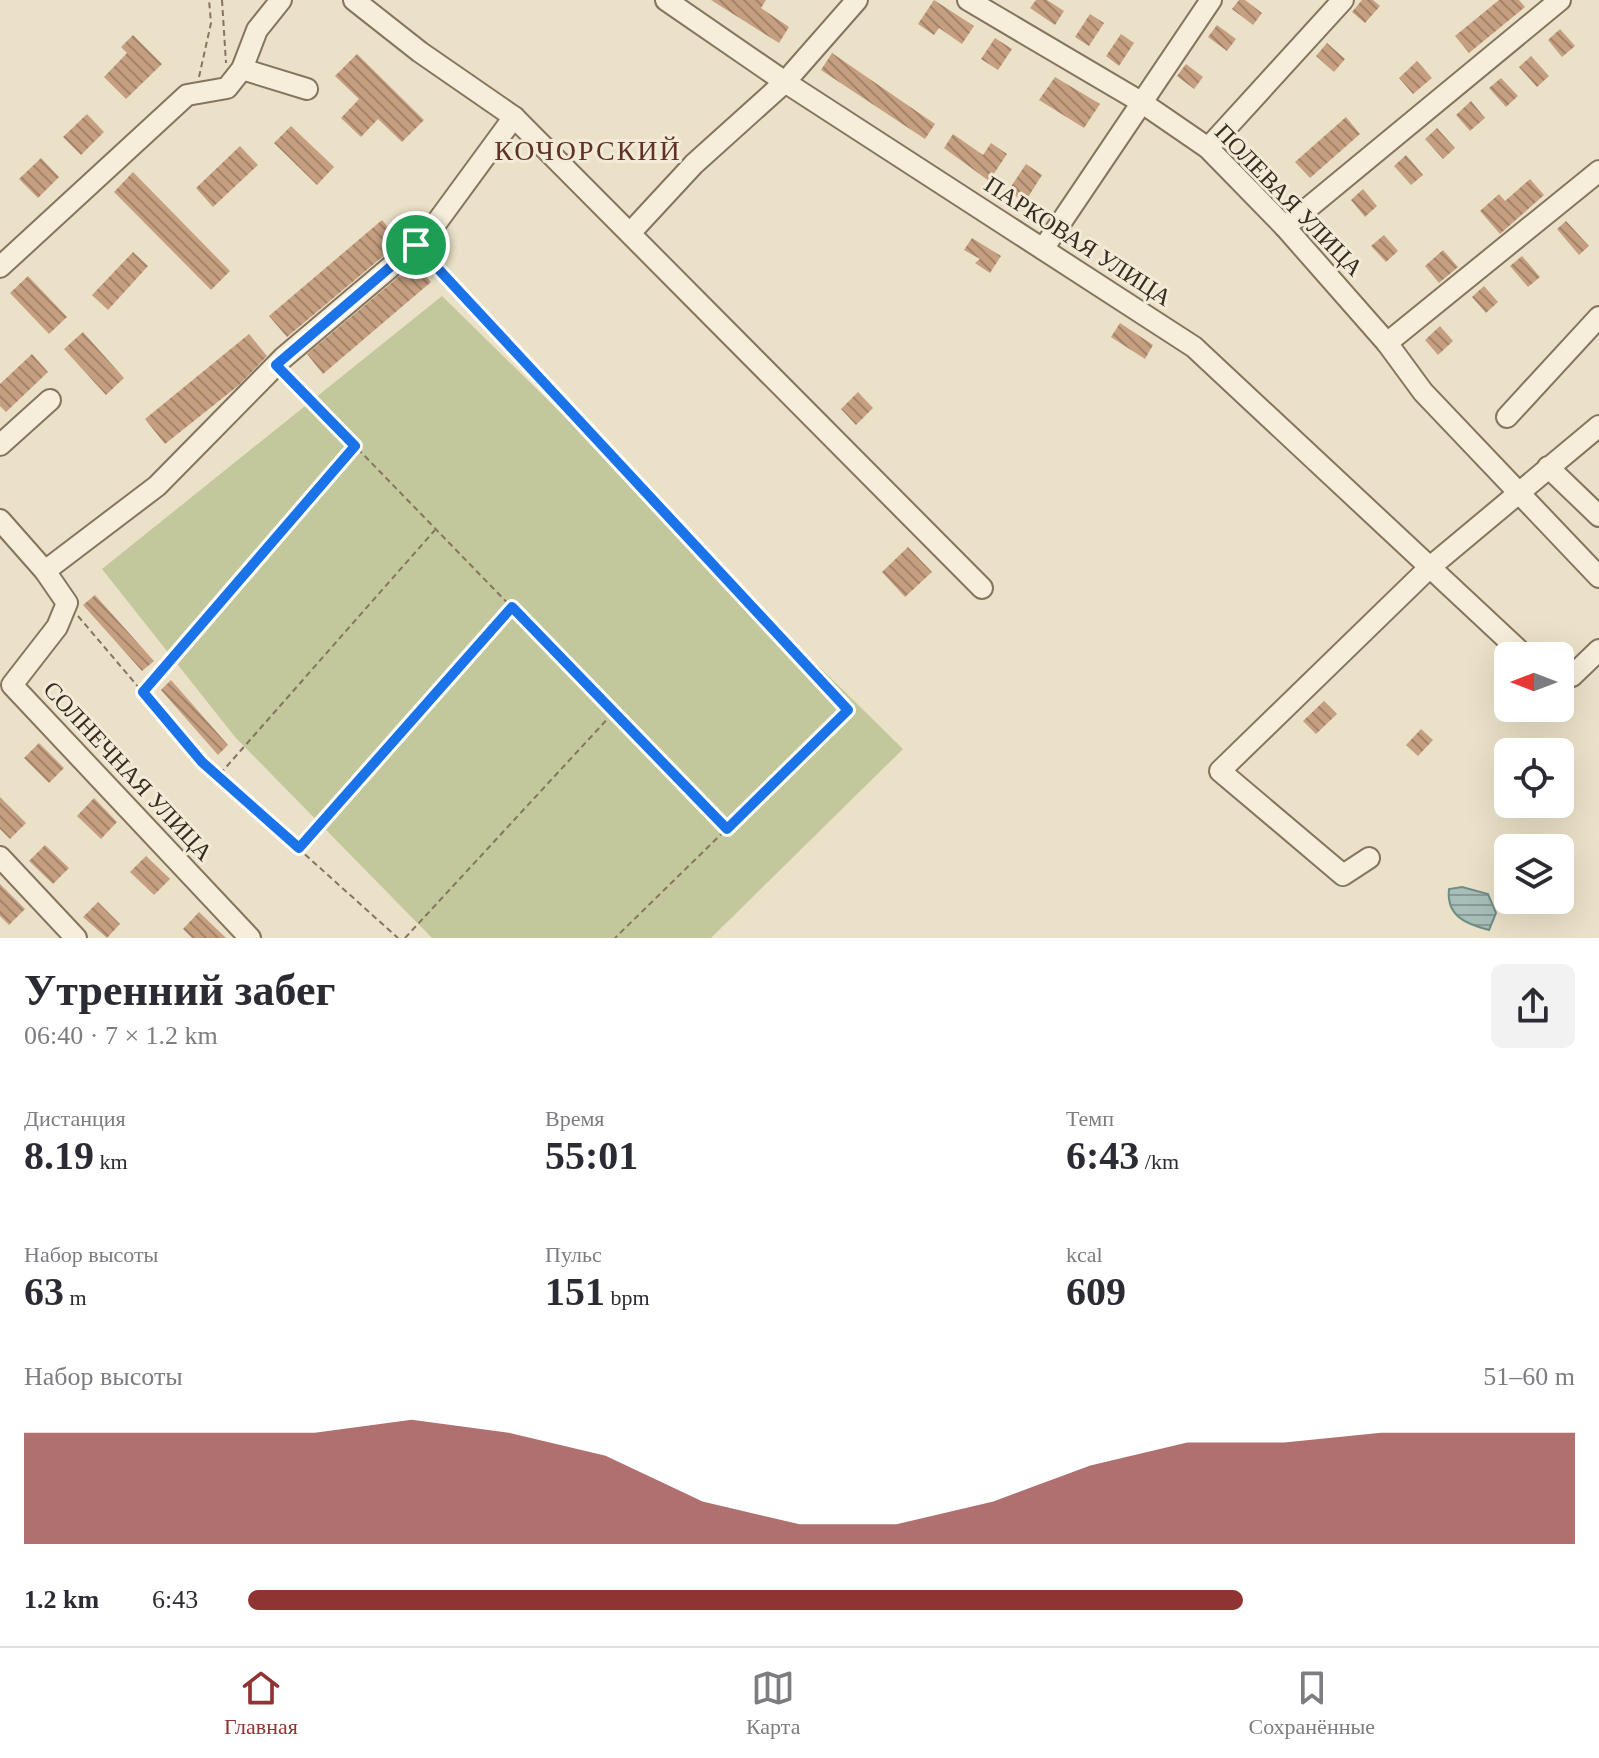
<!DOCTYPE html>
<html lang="ru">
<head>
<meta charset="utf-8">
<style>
	:root { --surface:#fff; --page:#f2f2f3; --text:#2b2b33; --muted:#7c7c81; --line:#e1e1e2; --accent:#8f3433 }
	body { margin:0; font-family:Georgia,serif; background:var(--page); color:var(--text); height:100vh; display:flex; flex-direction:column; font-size:30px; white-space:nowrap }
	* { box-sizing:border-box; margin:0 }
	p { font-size:26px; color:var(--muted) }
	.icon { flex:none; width:44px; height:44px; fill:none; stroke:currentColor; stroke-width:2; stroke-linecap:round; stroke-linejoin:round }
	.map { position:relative; height:938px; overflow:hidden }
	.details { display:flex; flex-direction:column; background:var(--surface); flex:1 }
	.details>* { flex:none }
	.needle { width:52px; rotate:270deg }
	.buttons { position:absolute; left:1494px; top:642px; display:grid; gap:16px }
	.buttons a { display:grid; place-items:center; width:80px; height:80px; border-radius:12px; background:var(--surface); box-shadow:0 8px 32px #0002; font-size:40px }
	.pin { position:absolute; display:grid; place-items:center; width:68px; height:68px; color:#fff; margin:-34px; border:4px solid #fff; border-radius:50%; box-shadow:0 2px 8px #0007 }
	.round { display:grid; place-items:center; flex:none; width:84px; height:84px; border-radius:12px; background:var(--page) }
	.summary { display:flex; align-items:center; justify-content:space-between; height:136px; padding:0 24px }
	h1 { font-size:44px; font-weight:600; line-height:60px }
	.metrics { display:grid; grid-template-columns:repeat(3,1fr); gap:12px; height:136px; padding:8px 24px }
	.metrics div { display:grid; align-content:center }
	.metrics b { font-size:40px; font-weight:600 }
	.metrics small { font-size:22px; font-weight:400 }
	.metrics p { font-size:22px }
	.chart { height:224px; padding:16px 24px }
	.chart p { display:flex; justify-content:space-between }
	.chart svg { width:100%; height:144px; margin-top:8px; fill:var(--accent); opacity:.7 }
	ul { padding:0 24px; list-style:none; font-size:26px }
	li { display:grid; grid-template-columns:128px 96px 1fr; align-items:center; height:60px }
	li i { height:20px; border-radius:10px; background:var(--accent) }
	.tab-bar { display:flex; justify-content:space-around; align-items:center; height:112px; border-top:2px solid var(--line); background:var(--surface); font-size:22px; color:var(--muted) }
	.tab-bar a { display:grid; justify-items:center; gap:4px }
	.tab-bar .active { color:var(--accent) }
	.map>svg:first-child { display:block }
</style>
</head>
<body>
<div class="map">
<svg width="1599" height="938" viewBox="0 0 1599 938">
	<defs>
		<pattern id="water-rules" width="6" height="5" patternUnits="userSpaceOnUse" patternTransform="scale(2)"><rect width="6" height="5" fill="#a8bfb9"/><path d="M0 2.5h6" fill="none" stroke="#8a9b96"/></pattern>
		<pattern id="building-back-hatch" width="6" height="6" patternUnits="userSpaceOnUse" patternTransform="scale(2)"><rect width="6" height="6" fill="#c69f81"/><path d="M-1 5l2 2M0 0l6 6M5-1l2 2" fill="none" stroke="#a28269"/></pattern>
	</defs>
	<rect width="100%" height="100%" fill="#ebe1c8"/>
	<path fill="#c2c89c" d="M442,296L903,749L711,938H432L235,737L102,569Z"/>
	<path fill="url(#water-rules)" stroke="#708d86" stroke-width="2" d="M1462,887L1488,894L1496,913L1489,930C1466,924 1446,916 1449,889Z"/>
	<g fill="url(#building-back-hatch)">
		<path d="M711,0H766L761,8L789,27L779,43Z"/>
		<path d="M934,0L974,26L962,44L939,28L934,35L918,24Z"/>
		<path d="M1036,0H1047L1064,11L1055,25L1030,8Z"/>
		<path d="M1239,0H1245L1262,13L1253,25L1232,9Z"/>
		<path d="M1362,0H1373L1380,6L1365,23L1352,12Z"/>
		<path d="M1499,0H1519L1525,7L1469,53L1455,36Z"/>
		<path d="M1090,14L1104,23L1089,46L1075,37Z"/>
		<path d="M1217,25L1236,39L1227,51L1208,37Z"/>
		<path d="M1560,29L1575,46L1562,57L1548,40Z"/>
		<path d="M1121,34L1134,43L1119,66L1106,56Z"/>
		<path d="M133,35L162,64L126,99L104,77L127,53L121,47Z"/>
		<path d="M995,38L1012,49L998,70L981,59Z"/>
		<path d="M1327,43L1345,59L1334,72L1316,56Z"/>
		<path d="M832,53L935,124L925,139L821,70Z"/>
		<path d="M357,54L424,120L402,142L378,119L361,137L341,118L359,99L335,76Z"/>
		<path d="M1531,56L1549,76L1537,87L1519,67Z"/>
		<path d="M1417,61L1432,78L1413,94L1399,78Z"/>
		<path d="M1186,64L1203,77L1194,89L1177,76Z"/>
		<path d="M1055,77L1100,104L1084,128L1039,100Z"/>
		<path d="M1501,78L1518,96L1506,107L1489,88Z"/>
		<path d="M1471,101L1485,118L1470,131L1456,115Z"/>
		<path d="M87,114L104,132L81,155L63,137Z"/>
		<path d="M1346,117L1360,134L1310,178L1295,162Z"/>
		<path d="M291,126L334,167L317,185L274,143Z"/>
		<path d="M1437,128L1455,148L1443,159L1425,139Z"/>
		<path d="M953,134L983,155L991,143L1007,154L989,181L944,148Z"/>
		<path d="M240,146L258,165L213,207L196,188Z"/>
		<path d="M1406,155L1423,175L1411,185L1394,166Z"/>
		<path d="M41,158L59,177L38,198L19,179Z"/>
		<path d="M1026,164L1042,175L1025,202L1008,191Z"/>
		<path d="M133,172L230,271L211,290L114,192Z"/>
		<path d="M1530,179L1544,195L1500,234L1480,211L1499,194L1505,201Z"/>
		<path d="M1363,189L1377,206L1365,217L1351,200Z"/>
		<path d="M382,220L400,242L287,337L269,316Z"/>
		<path d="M1566,221L1589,246L1579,255L1557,229Z"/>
		<path d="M1384,235L1398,251L1386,262L1371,246Z"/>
		<path d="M972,238L1001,256L990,273L975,263L980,259L964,250Z"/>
		<path d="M1443,250L1458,267L1439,283L1425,266Z"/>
		<path d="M133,252L148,266L108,310L92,295Z"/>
		<path d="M1522,256L1540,277L1528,287L1510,266Z"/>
		<path d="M415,263L431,282L323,374L307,354Z"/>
		<path d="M28,276L67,317L49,334L10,293Z"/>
		<path d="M1484,286L1498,302L1486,313L1472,297Z"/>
		<path d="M1120,323L1153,345L1145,359L1111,337Z"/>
		<path d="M1440,326L1453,341L1438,355L1425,340Z"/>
		<path d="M83,332L124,378L106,395L64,349Z"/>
		<path d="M249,334L267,356L239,385L165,444L145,419Z"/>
		<path d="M32,354L48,372L6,412L0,406V384Z"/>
		<path d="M858,392L873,408L856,425L841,409Z"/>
		<path d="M908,547L932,572L905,597L882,572Z"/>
		<path d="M95,595L154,661L142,671L83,605Z"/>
		<path d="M171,680L228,745L218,755L161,690Z"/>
		<path d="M1324,701L1337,714L1316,734L1303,721Z"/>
		<path d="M1421,729L1433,740L1418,756L1406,745Z"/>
		<path d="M39,743L64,768L49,783L24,758Z"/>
		<path d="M0,797L26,823L10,839L0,829Z"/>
		<path d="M94,798L117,822L101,839L77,816Z"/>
		<path d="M45,845L69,868L53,884L29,861Z"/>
		<path d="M146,856L170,879L154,895L130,872Z"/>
		<path d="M0,884L25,909L9,925L0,916Z"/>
		<path d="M98,902L120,924L107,938L83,917Z"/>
		<path d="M199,912L226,938H192L183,929Z"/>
	</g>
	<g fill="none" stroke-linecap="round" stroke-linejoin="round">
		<g stroke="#85745e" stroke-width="24">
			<g id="minor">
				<path d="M354,0L420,52L514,117L982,588"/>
				<path d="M666,0L785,82L1194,347L1525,656"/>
				<path d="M968,0L1141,102L1208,148L1285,227L1387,343L1423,392L1599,577"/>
				<path d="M242,69L307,89"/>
				<path d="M1208,148L1343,0"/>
				<path d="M1285,227L1560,0"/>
				<path d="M631,232L694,164L785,82L857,0"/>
				<path d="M1043,249L1211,0"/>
				<path d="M0,267L187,95L227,88L242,69L257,30L281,0"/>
				<path d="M1387,343L1599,171"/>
				<path d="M1507,417L1599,317"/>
				<path d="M0,445L50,400"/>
				<path d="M1548,467L1599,516"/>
				<path d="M0,520L45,571L67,603L57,627L12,685L250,938"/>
				<path d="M45,571L157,486L283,358L426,237L514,117"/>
				<path d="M1560,676H1572L1599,650"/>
				<path d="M0,857L76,938"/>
				<path d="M1369,858L1343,875L1220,771L1429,568L1599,426"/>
			</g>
		</g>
		<g stroke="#85745e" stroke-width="2" stroke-dasharray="6 4" stroke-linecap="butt">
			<path d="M222,0L226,63"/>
			<path d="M199,77L211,23L209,0"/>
			<path d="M428,258L848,710L615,938"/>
			<path d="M288,377L727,829"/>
			<path d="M78,616L202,762L398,938"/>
			<path d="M144,691L355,447"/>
			<path d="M220,774L435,530"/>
			<path d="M301,846L511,608"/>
			<path d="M405,938L613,713"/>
		</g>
		<use href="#minor" stroke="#f6eeda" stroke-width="20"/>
	</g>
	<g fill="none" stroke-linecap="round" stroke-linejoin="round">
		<g stroke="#fff" stroke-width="16">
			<path id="route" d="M416,245L848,710L727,829L512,607L299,848L202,762L143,692L355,446L276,365Z"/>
		</g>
		<use href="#route" stroke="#1a73e8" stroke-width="10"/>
	</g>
	<g text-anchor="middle" stroke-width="6" stroke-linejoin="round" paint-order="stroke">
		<g font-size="24" fill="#372c21" stroke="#f3ebd7">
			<text transform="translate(1289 200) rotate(46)" y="8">ПОЛЕВАЯ УЛИЦА</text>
			<text transform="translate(1078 241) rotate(33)" y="8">ПАРКОВАЯ УЛИЦА</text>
			<text transform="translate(128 771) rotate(47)" y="8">СОЛНЕЧНАЯ УЛИЦА</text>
		</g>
		<g font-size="28" letter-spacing="2" fill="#603124" stroke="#f3ebd7">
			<text x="588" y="160">КОЧОРСКИЙ</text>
		</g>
	</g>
</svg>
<div class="buttons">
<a><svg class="needle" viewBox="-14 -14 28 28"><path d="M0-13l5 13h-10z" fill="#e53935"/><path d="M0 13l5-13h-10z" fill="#7c7c81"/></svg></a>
<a><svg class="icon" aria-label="locate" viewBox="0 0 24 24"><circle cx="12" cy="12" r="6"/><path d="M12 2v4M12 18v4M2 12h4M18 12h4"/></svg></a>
<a><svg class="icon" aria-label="layers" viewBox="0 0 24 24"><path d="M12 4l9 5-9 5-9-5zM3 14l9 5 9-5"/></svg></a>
</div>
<div class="pin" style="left:416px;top:245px;background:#1e9e55"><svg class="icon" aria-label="arrive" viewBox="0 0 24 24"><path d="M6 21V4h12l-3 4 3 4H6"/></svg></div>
</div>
<section class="details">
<div class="summary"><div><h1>Утренний забег</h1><p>06:40 · 7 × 1.2 km</p></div><a class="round"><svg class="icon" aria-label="share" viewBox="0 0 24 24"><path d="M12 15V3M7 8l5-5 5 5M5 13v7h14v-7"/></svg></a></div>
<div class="metrics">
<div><p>Дистанция</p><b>8.19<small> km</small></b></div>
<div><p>Время</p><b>55:01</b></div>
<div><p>Темп</p><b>6:43<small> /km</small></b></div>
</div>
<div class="metrics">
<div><p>Набор высоты</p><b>63<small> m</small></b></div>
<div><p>Пульс</p><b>151<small> bpm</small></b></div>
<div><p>kcal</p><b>609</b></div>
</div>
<div class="chart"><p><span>Набор высоты</span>51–60 m</p>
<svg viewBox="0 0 160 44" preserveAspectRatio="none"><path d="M0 44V10L10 10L20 10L30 10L40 6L50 10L60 17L70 31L80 38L90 38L100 31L110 20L120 13L130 13L140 10L150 10L160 10V44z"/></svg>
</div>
<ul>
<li><b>1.2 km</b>6:43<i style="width:75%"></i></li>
</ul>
</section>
<nav class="tab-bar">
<a class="active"><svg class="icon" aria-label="home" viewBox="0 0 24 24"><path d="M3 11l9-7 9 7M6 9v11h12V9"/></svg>Главная</a>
<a><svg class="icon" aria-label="map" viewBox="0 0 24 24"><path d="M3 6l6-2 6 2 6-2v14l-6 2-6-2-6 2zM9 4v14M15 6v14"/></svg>Карта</a>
<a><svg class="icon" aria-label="saved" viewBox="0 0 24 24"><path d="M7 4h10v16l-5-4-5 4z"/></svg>Сохранённые</a>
</nav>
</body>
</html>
